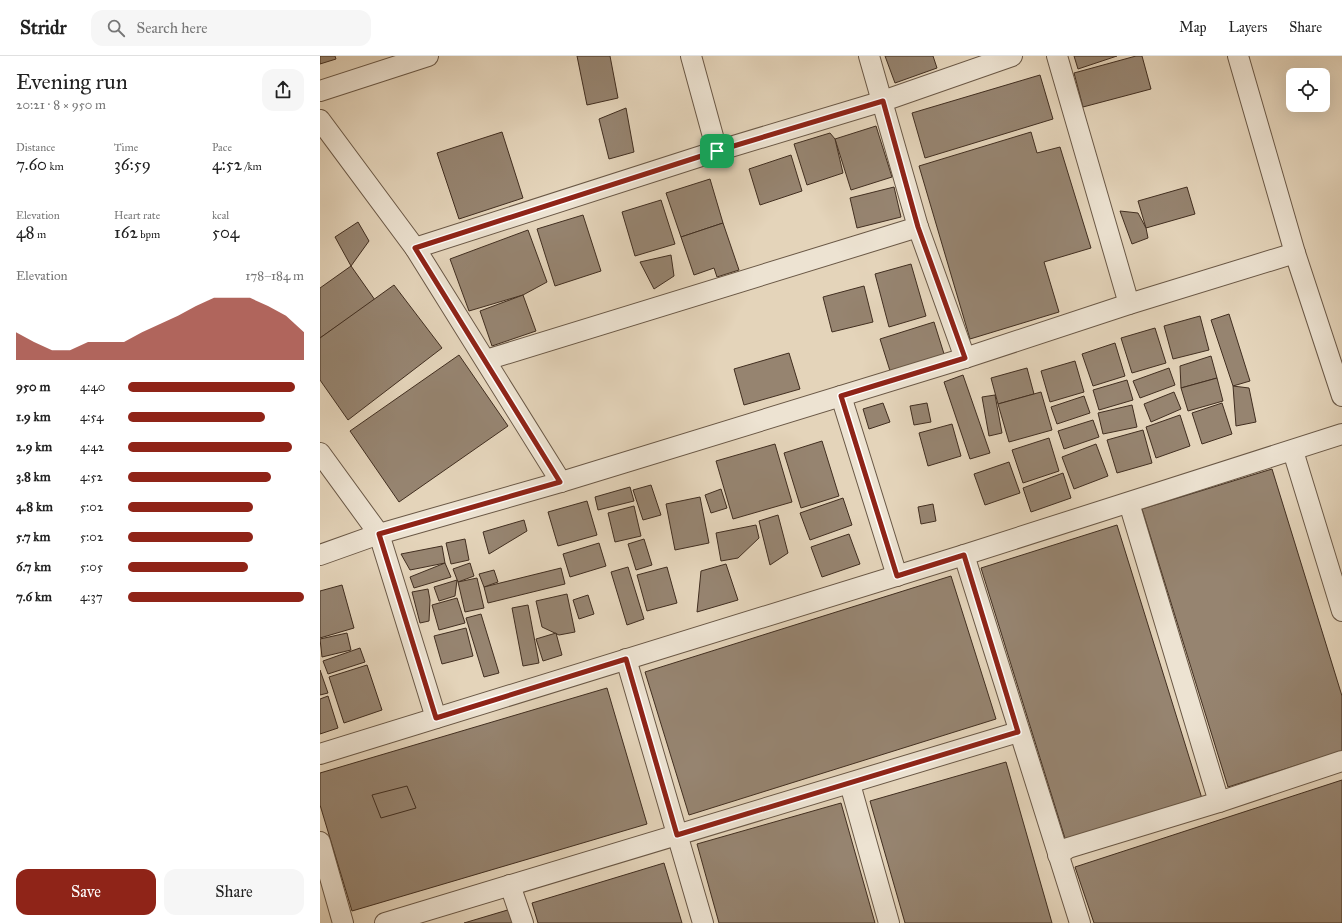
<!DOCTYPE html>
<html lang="en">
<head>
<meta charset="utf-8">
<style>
	:root { --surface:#fff; --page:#f6f6f6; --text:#222; --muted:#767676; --line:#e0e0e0; --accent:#8f2418 }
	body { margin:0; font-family:"IM FELL Great Primer",serif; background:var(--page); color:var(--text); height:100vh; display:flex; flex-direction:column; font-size:15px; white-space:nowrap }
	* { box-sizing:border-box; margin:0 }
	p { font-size:13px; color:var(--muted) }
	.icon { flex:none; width:22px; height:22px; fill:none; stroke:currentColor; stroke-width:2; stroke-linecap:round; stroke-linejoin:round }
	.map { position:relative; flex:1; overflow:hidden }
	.details { display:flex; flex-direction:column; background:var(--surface); width:320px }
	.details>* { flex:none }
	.fabs { position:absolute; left:966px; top:12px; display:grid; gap:8px }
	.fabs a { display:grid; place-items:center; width:44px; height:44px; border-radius:8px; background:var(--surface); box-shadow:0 4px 16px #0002; font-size:20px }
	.pin { position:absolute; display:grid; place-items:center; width:34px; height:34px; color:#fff; margin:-17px; border-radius:8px; box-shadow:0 2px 6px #0006 }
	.round { display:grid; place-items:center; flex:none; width:42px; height:42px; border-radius:12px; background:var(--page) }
	.head { display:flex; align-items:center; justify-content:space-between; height:68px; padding:0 16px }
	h1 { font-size:22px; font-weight:600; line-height:30px }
	.stats { display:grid; grid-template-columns:repeat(3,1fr); gap:6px; height:68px; padding:4px 16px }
	.stats div { display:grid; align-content:center }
	.stats b { font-size:17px; font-weight:600 }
	.stats small { font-size:11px; font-weight:400 }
	.stats p { font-size:11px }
	.chart { height:112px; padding:8px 16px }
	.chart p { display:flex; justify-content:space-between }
	.chart svg { width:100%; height:72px; margin-top:4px; fill:var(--accent); opacity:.7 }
	.primary-button { display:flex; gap:8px; margin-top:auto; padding:8px 16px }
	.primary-button a { flex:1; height:46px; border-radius:12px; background:var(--accent); color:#fff; font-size:16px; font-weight:600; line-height:46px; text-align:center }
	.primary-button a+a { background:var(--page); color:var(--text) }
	ul { padding:0 16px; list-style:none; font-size:13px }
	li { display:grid; grid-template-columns:64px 48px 1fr; align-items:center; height:30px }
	li i { height:10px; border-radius:5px; background:var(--accent) }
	header { display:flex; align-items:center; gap:24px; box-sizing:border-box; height:56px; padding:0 20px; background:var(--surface); border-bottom:1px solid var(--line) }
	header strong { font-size:19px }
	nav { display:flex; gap:22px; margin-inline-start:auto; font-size:14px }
	.search { width:280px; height:36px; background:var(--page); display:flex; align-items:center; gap:10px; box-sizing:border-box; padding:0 14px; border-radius:12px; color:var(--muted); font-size:15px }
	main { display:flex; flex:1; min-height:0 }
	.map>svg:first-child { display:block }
</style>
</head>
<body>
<header>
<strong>Stridr</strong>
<div class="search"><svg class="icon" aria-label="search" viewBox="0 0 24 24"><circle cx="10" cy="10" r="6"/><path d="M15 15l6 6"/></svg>Search here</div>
<nav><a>Map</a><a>Layers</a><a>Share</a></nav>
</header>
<main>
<section class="details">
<div class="head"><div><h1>Evening run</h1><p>20:21 · 8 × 950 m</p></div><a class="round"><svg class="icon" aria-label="share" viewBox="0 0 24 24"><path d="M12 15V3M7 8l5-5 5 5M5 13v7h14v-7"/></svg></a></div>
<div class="stats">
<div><p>Distance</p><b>7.60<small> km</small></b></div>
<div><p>Time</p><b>36:59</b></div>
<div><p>Pace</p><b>4:52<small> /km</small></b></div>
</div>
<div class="stats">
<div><p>Elevation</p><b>48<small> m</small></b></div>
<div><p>Heart rate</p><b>162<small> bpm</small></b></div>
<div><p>kcal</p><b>504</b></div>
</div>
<div class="chart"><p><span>Elevation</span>178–184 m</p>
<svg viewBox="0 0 160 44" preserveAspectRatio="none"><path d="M0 44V27L10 33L20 38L30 38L40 33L50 33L60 33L70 27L80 22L90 17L100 11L110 6L120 6L130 6L140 11L150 17L160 27V44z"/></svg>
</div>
<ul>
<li><b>950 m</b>4:40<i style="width:95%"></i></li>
<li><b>1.9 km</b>4:54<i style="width:78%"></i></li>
<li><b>2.9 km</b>4:42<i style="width:93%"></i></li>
<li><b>3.8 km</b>4:52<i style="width:81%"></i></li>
<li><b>4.8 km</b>5:02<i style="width:71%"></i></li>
<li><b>5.7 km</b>5:02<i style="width:71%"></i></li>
<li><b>6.7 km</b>5:05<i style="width:68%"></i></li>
<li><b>7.6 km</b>4:37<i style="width:100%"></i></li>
</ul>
<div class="primary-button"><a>Save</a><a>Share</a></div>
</section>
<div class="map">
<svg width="1022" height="867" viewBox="0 0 1022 867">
	<rect width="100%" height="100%" fill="#e4d4ba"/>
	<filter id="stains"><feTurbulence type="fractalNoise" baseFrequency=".005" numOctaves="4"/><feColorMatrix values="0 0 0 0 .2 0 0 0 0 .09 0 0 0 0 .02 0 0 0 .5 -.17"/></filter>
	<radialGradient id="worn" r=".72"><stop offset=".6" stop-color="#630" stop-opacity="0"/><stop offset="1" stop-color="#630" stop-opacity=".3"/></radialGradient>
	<g fill="#968470" stroke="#412e20">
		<path d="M0,0H15L16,3L0,8Z"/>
		<path d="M257,0H290L298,42L267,49Z"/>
		<path d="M565,0H613L617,12L575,27Z"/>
		<path d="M754,0H797L758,13Z"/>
		<path d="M816,0H822L831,33L763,51L754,17Z"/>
		<path d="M720,19L733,63L605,102L592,57Z"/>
		<path d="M306,52L314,96L289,103L279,63Z"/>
		<path d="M556,70L572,121L531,134L515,83Z"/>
		<path d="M182,76L203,142L139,163L117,97Z"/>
		<path d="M711,76L717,97L740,91L771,192L724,206L739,256L650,283L599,110Z"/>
		<path d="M510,77L515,83L523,117L487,129L474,88Z"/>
		<path d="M471,99L482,135L440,149L429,113Z"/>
		<path d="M390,123L403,167L361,181L346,137Z"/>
		<path d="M574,131L581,161L537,172L530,142Z"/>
		<path d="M867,131L875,158L826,172L818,145Z"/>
		<path d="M341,144L355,188L315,200L302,156Z"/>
		<path d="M800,155L818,157L826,172L828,182L812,188Z"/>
		<path d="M263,159L281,215L235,230L217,173Z"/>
		<path d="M38,166L49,185L31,210L15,181Z"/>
		<path d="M403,167L419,214L397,221L394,212L374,219L361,181Z"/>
		<path d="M208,174L227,226L203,239L149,255L130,203Z"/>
		<path d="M351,199L354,220L334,233L320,206Z"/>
		<path d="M591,208L606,260L569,271L555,218Z"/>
		<path d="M31,210L55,244L0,282V232Z"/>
		<path d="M74,229L122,292L28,364L0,324V282Z"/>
		<path d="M544,230L553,266L512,276L503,241Z"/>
		<path d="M203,239L216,275L172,290L160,255Z"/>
		<path d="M909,258L930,325L913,330L891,264Z"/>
		<path d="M880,260L889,294L853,303L844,270Z"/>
		<path d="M614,266L625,301L571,318L560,283Z"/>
		<path d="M835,272L846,307L812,317L801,282Z"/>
		<path d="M795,287L805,320L773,330L762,298Z"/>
		<path d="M469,297L480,333L424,349L414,313Z"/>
		<path d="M139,299L188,370L79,446L30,375Z"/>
		<path d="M891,300L897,322L861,332L860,310Z"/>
		<path d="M755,305L764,336L730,346L721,315Z"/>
		<path d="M707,312L714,338L678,348L671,322Z"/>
		<path d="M849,312L855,329L820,342L813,325Z"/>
		<path d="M643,319L670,397L650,403L624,326Z"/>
		<path d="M897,322L903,345L868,355L861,332Z"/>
		<path d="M807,324L813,344L779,354L773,334Z"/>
		<path d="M913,330L929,332L936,366L916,370Z"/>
		<path d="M721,336L732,374L689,386L678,348Z"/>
		<path d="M854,336L861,353L831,366L824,348Z"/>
		<path d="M675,339L682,377L669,380L662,341Z"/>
		<path d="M764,340L770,357L737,368L731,351Z"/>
		<path d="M563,347L570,366L549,373L543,353Z"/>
		<path d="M607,347L611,366L594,369L590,350Z"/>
		<path d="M902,347L912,378L882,388L872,357Z"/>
		<path d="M812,349L817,371L783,378L778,357Z"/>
		<path d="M860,359L870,390L836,402L826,371Z"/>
		<path d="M773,364L779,381L744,393L738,375Z"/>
		<path d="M632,368L641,400L608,410L599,377Z"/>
		<path d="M823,374L832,407L797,417L787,384Z"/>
		<path d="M729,382L739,415L703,427L692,394Z"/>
		<path d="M502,385L519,440L481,452L464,397Z"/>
		<path d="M455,388L472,446L413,463L396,405Z"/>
		<path d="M776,388L788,420L754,433L742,401Z"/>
		<path d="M689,406L700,437L665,449L654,418Z"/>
		<path d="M952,413L1022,640V695L908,731L822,453Z"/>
		<path d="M743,417L751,442L711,456L703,432Z"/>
		<path d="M331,429L341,459L323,464L313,434Z"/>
		<path d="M310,431L314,445L278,454L275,441Z"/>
		<path d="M401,433L407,452L391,457L385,439Z"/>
		<path d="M380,441L389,487L355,494L346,448Z"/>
		<path d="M523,442L532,469L490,484L480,457Z"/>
		<path d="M267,445L277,479L238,490L228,456Z"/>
		<path d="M613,448L616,465L601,468L598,451Z"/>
		<path d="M314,450L321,480L295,486L288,457Z"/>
		<path d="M458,459L468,497L450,509L439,465Z"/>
		<path d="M204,464L207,475L169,498L163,476Z"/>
		<path d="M436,469L439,482L418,502L401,505L396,477Z"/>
		<path d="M797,469L884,749L748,792L661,512Z"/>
		<path d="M529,478L540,508L502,521L491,491Z"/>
		<path d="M145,483L149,504L131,508L126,487Z"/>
		<path d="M324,483L332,509L316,514L308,488Z"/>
		<path d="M279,487L286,510L250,521L243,498Z"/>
		<path d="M122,490L125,507L90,514L81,498Z"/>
		<path d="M125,507L131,521L94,532L90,521Z"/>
		<path d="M150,507L154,520L138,526L133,513Z"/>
		<path d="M406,508L418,544L377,556L381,515Z"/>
		<path d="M308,511L324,563L307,569L291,516Z"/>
		<path d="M347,511L357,547L327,555L317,519Z"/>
		<path d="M241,512L245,528L168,547L164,531Z"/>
		<path d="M174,514L178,526L164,531L159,518Z"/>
		<path d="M631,520L676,663L369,759L325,616Z"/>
		<path d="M157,522L164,552L145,556L138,526Z"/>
		<path d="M137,524L135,540L119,545L114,531Z"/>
		<path d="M22,529L34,572L0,582V535Z"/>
		<path d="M108,533L110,544L109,565L100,567L92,536Z"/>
		<path d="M247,538L255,576L239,579L222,571L216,545Z"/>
		<path d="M268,539L274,558L259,563L253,544Z"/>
		<path d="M137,542L145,567L119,574L112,549Z"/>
		<path d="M208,549L219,607L203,610L192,552Z"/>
		<path d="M161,558L179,617L164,621L146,562Z"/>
		<path d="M146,572L153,600L122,608L114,580Z"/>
		<path d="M27,577L31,594L2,601L0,583Z"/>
		<path d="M236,577L242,599L223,605L216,583Z"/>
		<path d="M40,592L45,606L8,618L3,605Z"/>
		<path d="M47,609L62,654L24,667L9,621Z"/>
		<path d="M0,614L8,637L0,639Z"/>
		<path d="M287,632L327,768L32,855L0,749V717Z"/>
		<path d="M8,640L18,672L0,678V643Z"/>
		<path d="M686,706L732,867H585L550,745Z"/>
		<path d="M1022,724V867H774L755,811Z"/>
		<path d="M87,730L96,752L61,762L52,739Z"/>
		<path d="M521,747L555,867H399L377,788Z"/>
		<path d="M344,807L362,867H218L212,847Z"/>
		<path d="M191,853L195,867H144Z"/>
	</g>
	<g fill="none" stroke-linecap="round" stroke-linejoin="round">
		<g stroke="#6a5846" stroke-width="22">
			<g id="street">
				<path d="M371,0L397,95"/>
				<path d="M549,0L598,171L645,302"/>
				<path d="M737,0L809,248"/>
				<path d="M918,0L975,197L1022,340"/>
				<path d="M0,35L108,0"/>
				<path d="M0,64L95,192L241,426"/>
				<path d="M95,192L397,95L563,45L692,0"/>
				<path d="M166,304L598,171"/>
				<path d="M521,340L577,520"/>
				<path d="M973,395L1022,555"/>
				<path d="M0,397L59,478L116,662"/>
				<path d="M809,447L899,746"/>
				<path d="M0,499L59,478L241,426L645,302L809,248L975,197"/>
				<path d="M644,499L760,867"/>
				<path d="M306,603L383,867"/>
				<path d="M0,698L644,499L1022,378"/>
				<path d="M530,728L569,867"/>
				<path d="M0,786L23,867"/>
				<path d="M738,799L748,792L899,746L1022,705"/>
				<path d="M190,829L203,867"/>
				<path d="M65,867L698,676"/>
			</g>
		</g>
		<use href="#street" stroke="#ede3d2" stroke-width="20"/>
	</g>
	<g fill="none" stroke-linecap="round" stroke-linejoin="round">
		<g stroke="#fff" stroke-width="8">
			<path id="route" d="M563,45L598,171L645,302L521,340L577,520L644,499L698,676L357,779L306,603L116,662L59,478L240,426L95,192L397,95Z"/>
		</g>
		<use href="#route" stroke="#8f2418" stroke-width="5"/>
	</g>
	<rect width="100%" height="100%" filter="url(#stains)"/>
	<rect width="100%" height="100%" fill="url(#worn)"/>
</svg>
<div class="fabs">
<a><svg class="icon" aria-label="locate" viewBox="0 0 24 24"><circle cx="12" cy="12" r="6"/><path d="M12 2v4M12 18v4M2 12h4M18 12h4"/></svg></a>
</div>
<div class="pin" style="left:397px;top:95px;background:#1e9e55"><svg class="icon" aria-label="arrive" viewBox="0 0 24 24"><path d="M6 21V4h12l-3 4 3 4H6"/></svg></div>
</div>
</main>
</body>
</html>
